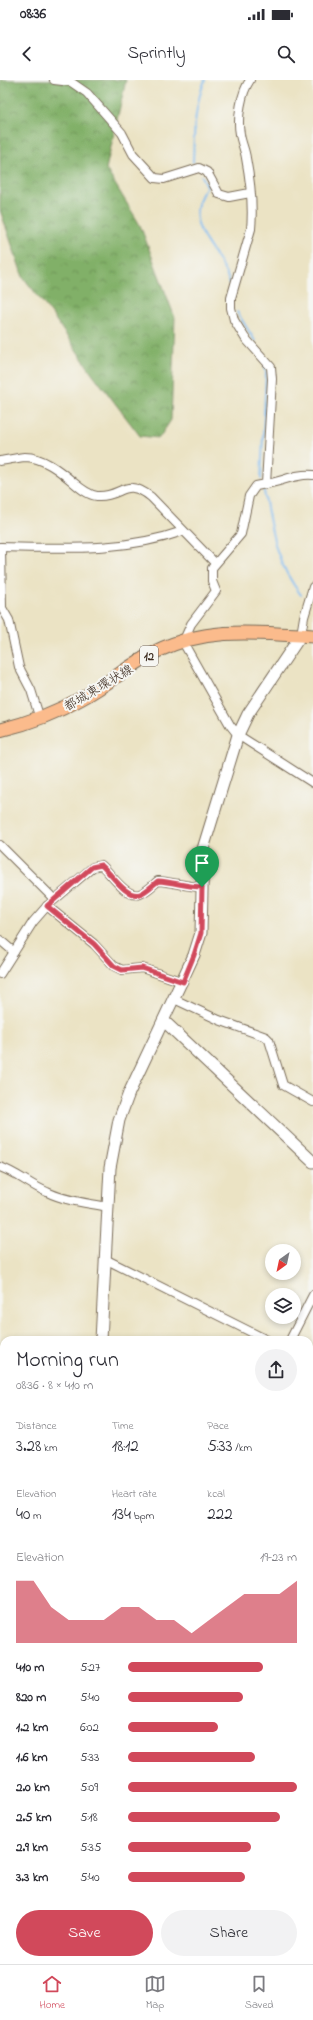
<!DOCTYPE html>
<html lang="en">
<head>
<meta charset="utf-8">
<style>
	:root { --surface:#fff; --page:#f2f2f3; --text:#2b2b33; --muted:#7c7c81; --line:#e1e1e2; --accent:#d1495b }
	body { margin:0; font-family:"Indie Flower","Klee One",sans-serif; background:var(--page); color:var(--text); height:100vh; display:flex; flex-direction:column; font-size:15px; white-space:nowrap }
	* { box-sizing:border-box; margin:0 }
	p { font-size:13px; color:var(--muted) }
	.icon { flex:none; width:22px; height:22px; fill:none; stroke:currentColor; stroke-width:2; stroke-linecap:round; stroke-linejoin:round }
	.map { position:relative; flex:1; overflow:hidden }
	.details { position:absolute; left:0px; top:1256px; width:313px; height:628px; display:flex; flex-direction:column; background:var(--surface); border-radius:12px 12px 0 0; box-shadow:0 2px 6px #0003 }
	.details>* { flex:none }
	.needle { width:26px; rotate:213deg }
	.buttons { position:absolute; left:265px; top:1164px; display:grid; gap:8px }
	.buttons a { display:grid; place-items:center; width:36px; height:36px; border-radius:50%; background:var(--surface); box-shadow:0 2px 6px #0003; font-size:20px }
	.pin { position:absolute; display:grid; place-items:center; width:34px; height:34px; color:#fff; margin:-41px -17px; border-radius:50% 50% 50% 0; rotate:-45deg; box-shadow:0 0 4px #0007 }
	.pin .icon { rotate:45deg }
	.round { display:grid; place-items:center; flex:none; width:42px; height:42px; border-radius:21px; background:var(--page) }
	.headline { display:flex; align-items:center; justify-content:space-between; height:68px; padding:0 16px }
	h1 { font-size:22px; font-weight:600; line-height:30px }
	.stats { display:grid; grid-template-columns:repeat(3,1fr); gap:6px; height:68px; padding:4px 16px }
	.stats div { display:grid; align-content:center }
	.stats b { font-size:17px; font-weight:600 }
	.stats small { font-size:11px; font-weight:400 }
	.stats p { font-size:11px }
	.chart { height:112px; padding:8px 16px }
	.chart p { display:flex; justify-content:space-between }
	.chart svg { width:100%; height:72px; margin-top:4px; fill:var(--accent); opacity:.7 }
	.primary-button { display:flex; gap:8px; margin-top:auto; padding:8px 16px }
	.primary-button a { flex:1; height:46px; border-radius:24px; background:var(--accent); color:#fff; font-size:16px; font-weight:600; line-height:46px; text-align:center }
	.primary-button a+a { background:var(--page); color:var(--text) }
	ul { padding:0 16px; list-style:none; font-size:13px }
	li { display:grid; grid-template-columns:64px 48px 1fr; align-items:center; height:30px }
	li i { height:10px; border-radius:5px; background:var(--accent) }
	.status { display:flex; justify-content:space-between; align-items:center; height:28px; padding:0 20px; background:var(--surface); direction:ltr }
	.status svg { height:11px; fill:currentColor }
	header { display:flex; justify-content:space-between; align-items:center; height:52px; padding:0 16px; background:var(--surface); font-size:18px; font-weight:600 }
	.tabs { display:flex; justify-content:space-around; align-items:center; height:56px; border-top:1px solid var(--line); background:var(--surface); font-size:11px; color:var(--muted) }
	.tabs a { display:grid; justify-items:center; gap:2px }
	.tabs .current { color:var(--accent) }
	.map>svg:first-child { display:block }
</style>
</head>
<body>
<div class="status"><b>08:36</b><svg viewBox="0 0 49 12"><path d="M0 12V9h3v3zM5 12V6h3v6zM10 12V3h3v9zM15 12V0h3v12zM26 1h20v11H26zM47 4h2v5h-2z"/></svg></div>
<header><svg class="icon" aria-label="back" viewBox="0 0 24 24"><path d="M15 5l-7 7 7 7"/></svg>Sprintly<svg class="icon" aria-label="search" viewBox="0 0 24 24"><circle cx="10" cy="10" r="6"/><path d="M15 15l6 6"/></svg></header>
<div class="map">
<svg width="313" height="1884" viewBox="0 0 313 1884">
	<defs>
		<pattern id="forest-crowns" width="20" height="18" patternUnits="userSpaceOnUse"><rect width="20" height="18" fill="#81b068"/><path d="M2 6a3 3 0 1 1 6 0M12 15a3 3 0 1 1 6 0" fill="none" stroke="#6b8f55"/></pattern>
	</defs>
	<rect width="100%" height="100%" fill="#f6f6f2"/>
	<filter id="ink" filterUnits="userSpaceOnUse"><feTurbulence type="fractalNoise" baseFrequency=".025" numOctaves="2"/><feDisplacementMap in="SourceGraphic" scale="8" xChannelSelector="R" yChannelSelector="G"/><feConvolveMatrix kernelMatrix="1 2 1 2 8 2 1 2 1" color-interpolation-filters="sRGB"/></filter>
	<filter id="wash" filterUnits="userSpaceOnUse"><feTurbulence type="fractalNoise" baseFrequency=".012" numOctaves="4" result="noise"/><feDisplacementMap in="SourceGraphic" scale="16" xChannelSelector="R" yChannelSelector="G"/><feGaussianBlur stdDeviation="0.9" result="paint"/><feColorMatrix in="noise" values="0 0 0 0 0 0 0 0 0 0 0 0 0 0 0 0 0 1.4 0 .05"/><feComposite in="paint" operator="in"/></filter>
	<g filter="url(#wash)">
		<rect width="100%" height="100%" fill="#ebe3c4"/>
		<path fill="url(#forest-crowns)" stroke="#5e6d43" d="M0,0H126L106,89L140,145L175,238L171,340L159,358L140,356L92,293L51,233L23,197L0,130Z"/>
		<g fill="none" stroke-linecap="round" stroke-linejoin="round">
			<g stroke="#7fbbf1" stroke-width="2">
				<path d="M193,82C194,54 194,27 205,0"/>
				<path d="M202,96L207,106C177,147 221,170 230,204"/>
				<path d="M237,232L255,261"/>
				<path d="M261,399L266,292L265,284"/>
				<path d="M264,411C272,454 274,479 301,515"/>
				<path d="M0,1340L4,1341"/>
				<path d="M309,1406L313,1407"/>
			</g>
			<g stroke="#7fbbf1" stroke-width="13">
				<path d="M0,1471H4"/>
				<path d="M309,1534H313"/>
			</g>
		</g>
	</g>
	<g filter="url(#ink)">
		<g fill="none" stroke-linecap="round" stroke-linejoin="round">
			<g stroke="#796b58" stroke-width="10">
				<g id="minor">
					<path d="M54,0L71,2L87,13L122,53L133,74L155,98L164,99L199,88L207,92L219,114L229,117L250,113"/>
					<path d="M250,0C241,13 237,38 240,54C241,62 245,70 246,78C250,99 253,128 251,149L231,218V228L234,240L245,258L271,287L272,299L266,404L256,406L249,416L241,454L212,488V501L216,511L191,544L183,562L230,645L238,655L313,703"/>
					<path d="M0,381C8,380 16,378 25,377C43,377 60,391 73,402C80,408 88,415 97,416C122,418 124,396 151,417L215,483"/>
					<path d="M266,404C282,402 296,393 313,395"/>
					<path d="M0,467C62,468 124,472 183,451"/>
					<path d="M1,467L2,528L9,540L19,587L31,610L40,639"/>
					<path d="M301,555L304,537L313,507"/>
					<path d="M0,765L54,819"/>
					<path d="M47,826L94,864L114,886L122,890L142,888L183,902"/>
					<path d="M0,860L14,872"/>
					<path d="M0,894L33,842L47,826L93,787L101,785C110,792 126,819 140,814C146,812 153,805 158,801C174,802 187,807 203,807"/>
					<path d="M174,919L219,940L266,957L269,960L283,1005L313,1022"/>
					<path d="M0,1087C17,1093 30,1105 47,1112C65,1121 88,1123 107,1127"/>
					<path d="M105,1179L267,1260"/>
					<path d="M290,1260L313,1215"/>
					<path d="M0,1333L4,1334"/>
					<path d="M0,1436L4,1435"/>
					<path d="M0,1507H4"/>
					<path d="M0,1796H4"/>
					<path d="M309,1843L313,1845"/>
				</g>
			</g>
			<g stroke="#796b58" stroke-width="13">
				<g id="tertiary">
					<path d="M164,941L313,1082"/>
					<path d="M101,1260L110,1088L119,1040L129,1013L194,875L201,853L203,769L238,655L248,634L301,555"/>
					<path d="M102,1880V1884"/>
				</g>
			</g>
			<g stroke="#796b58" stroke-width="15">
				<path id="primary" d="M0,650C29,643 56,633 82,618C108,604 131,584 157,571C208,546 259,553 313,556"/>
			</g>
			<use href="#minor" stroke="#fff" stroke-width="8"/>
			<use href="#tertiary" stroke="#fff" stroke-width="11"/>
			<use href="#primary" stroke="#fbbb8c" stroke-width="13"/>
		</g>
	</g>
	<g fill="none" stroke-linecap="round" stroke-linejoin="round" filter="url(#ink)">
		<g stroke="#fff" stroke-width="8">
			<path id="route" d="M101,785C110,792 126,819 140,814C146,812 153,805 158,801C174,802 187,807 202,807L201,853L194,875L183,902L142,888L122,890L114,886L94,864L47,826L92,787Z"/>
		</g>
		<use href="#route" stroke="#d1495b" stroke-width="5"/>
	</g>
	<g text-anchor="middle" stroke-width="4" stroke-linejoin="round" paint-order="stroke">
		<rect fill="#f6f6f2" stroke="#73675e" stroke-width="1" x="140" y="566" width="18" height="20" rx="3"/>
		<g font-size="12" font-weight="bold" fill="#3b2a1e">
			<text x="149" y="580">12</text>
		</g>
		<g font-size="13" fill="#3b2a1e" stroke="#f6f6f2">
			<text transform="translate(98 607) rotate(-31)" y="5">都城東環状線</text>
		</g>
	</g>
</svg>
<div class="buttons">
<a><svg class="needle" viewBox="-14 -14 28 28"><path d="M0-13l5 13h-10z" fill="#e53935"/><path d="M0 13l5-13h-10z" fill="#7c7c81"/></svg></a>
<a><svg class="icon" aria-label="layers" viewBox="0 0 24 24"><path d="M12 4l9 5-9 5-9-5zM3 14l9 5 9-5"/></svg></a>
</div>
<div class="pin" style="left:202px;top:807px;background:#1e9e55"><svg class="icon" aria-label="arrive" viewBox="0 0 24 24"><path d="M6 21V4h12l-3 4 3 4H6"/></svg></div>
<section class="details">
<div class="headline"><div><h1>Morning run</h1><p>08:36 · 8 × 410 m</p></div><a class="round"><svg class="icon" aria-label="share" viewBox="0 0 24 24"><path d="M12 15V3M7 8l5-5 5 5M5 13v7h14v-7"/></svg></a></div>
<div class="stats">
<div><p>Distance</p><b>3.28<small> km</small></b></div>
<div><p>Time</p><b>18:12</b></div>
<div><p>Pace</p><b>5:33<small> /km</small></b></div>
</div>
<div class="stats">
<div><p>Elevation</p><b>40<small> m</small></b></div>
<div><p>Heart rate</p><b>134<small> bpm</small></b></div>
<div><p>kcal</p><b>222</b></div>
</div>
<div class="chart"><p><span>Elevation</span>19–23 m</p>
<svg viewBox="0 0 160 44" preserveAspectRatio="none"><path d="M0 44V6L10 6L20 22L30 30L40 30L50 30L60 22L70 22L80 30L90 30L100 38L110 30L120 22L130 14L140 14L150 14L160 6V44z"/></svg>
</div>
<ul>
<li><b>410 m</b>5:27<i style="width:80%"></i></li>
<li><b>820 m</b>5:40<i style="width:68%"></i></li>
<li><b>1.2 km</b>6:02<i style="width:53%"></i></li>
<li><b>1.6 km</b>5:33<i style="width:75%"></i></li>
<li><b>2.0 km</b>5:09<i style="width:100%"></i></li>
<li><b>2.5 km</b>5:18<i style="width:90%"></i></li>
<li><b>2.9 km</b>5:35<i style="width:73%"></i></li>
<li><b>3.3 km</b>5:40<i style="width:69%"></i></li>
</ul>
<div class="primary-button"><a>Save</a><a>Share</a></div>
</section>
</div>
<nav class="tabs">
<a class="current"><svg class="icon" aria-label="home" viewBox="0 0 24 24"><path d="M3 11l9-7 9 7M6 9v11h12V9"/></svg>Home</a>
<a><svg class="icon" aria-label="map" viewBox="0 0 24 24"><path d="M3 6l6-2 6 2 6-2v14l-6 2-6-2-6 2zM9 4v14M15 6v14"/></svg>Map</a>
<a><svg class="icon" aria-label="saved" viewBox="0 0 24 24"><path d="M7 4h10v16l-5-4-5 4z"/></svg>Saved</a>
</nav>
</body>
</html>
